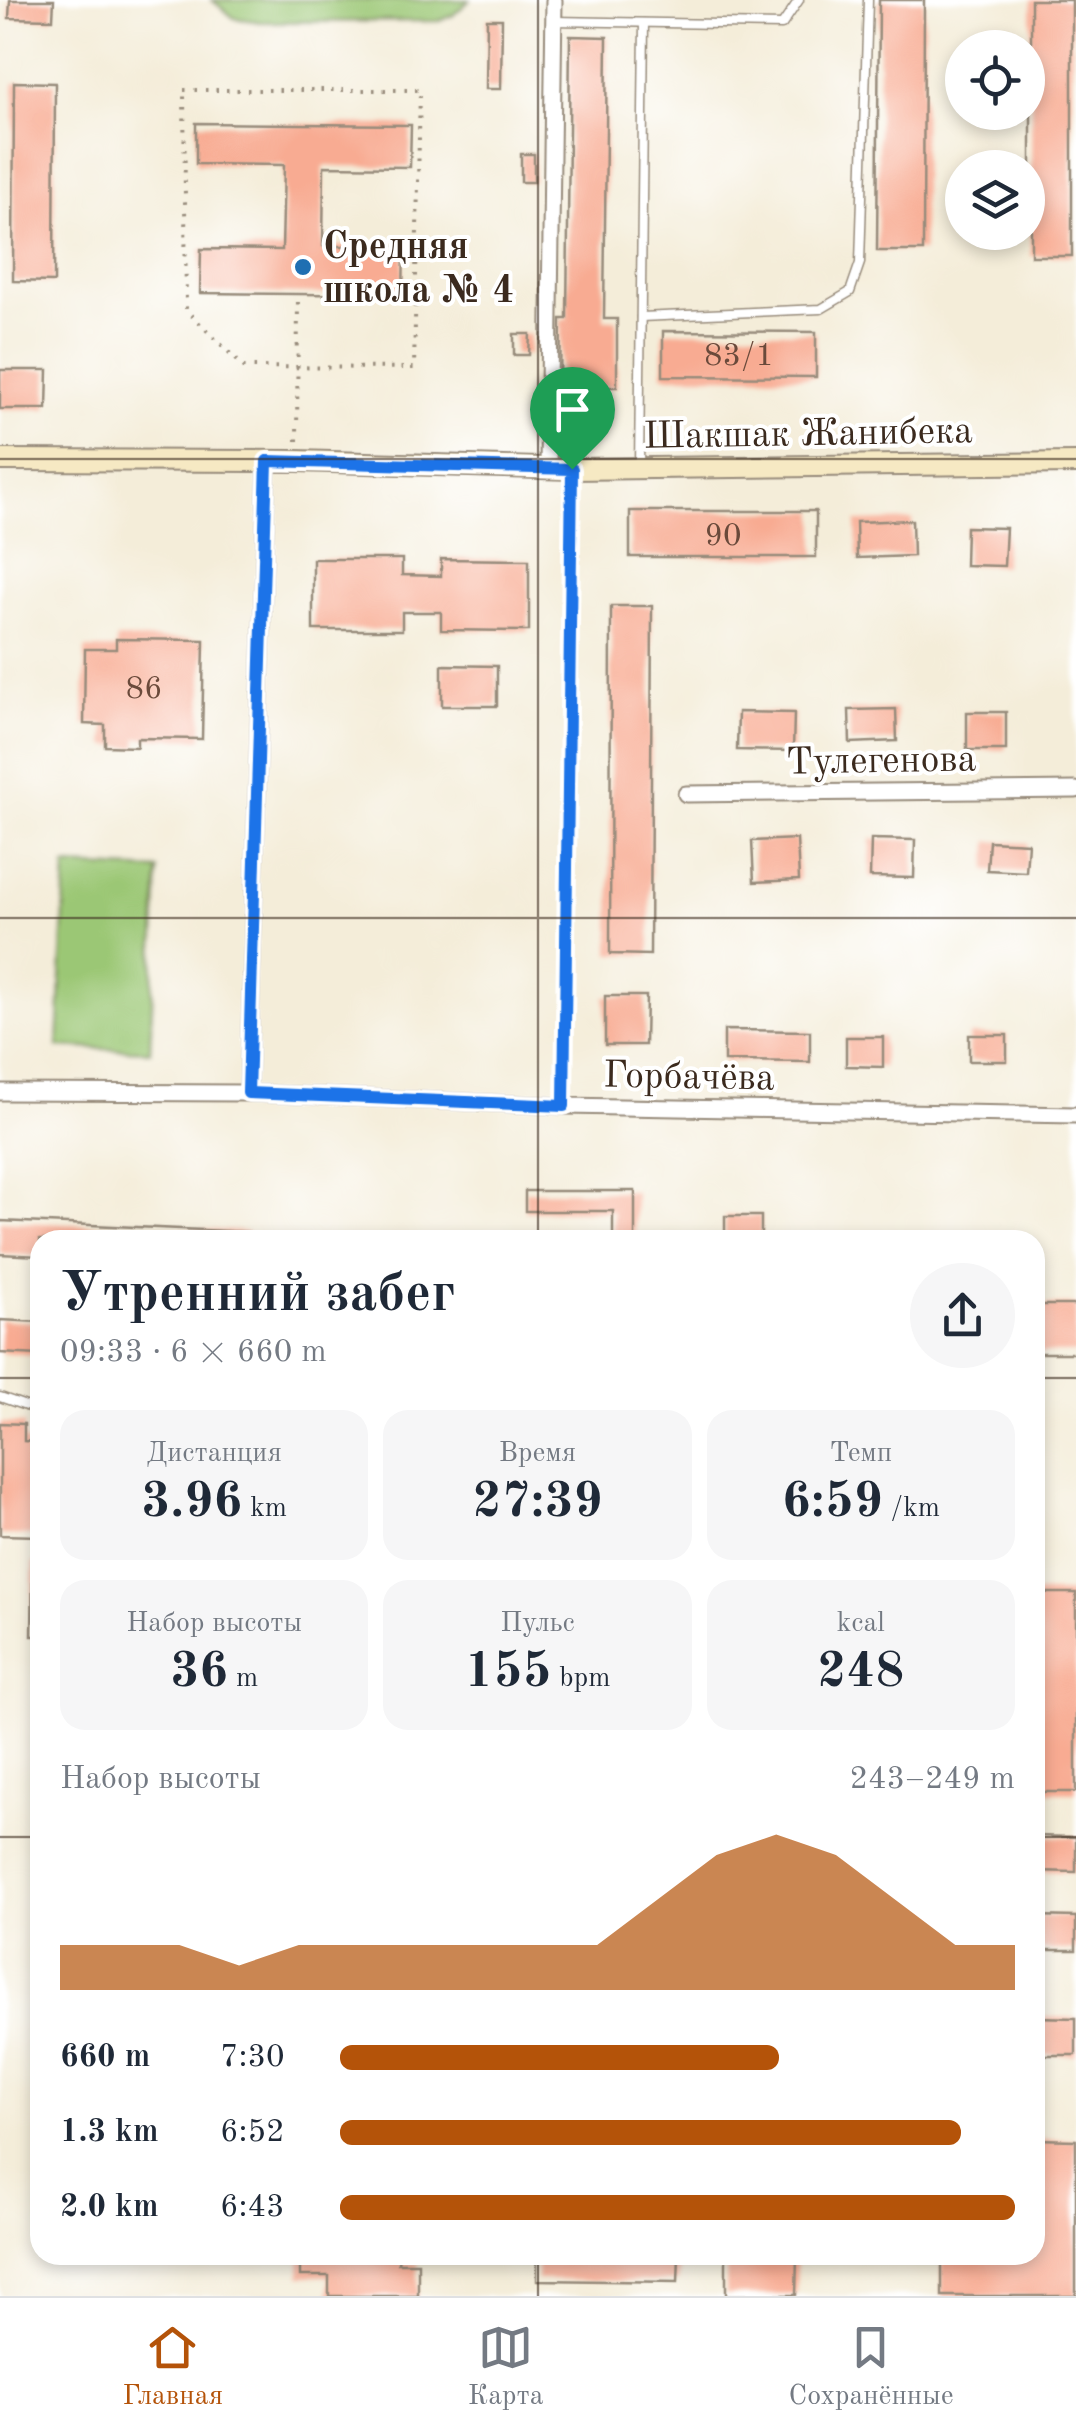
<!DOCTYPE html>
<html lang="ru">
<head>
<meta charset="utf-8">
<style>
	:root { --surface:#fff; --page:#f6f6f7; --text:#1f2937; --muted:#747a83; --line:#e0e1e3; --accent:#b45309 }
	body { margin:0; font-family:"Old Standard TT",serif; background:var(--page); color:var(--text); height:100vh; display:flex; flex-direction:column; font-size:38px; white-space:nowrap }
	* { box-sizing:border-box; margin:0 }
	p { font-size:32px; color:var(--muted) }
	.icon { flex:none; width:55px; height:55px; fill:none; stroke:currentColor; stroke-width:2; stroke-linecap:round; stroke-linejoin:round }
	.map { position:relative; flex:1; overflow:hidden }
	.side { position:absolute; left:30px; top:1230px; width:1015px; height:1035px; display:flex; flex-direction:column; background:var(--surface); border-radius:30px; box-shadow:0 5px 15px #0003 }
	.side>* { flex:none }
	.fabs { position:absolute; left:945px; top:30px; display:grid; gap:20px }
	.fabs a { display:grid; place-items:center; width:100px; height:100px; border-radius:50%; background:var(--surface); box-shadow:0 5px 15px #0003; font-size:50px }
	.pin { position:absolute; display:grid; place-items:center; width:85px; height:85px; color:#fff; margin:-102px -42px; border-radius:50% 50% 50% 0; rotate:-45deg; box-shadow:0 0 10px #0007 }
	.pin .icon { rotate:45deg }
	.round { display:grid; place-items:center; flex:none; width:105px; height:105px; border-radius:52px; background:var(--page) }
	.headline { display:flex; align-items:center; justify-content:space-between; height:170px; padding:0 30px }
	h1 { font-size:55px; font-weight:600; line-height:75px }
	.figures { display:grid; grid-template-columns:repeat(3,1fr); gap:15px; height:170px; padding:10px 30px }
	.figures div { display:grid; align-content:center; border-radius:25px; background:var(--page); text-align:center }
	.figures b { font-size:50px; font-weight:600 }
	.figures small { font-size:28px; font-weight:400 }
	.figures p { font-size:28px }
	.chart { height:280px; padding:20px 30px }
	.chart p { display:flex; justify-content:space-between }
	.chart svg { width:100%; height:180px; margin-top:10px; fill:var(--accent); opacity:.7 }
	ul { padding:0 30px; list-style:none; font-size:32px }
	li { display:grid; grid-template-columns:160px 120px 1fr; align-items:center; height:75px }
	li i { height:25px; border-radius:12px; background:var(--accent) }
	.tabs { display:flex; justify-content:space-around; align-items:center; height:140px; border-top:2px solid var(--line); background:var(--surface); font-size:28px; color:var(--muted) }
	.tabs a { display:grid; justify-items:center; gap:5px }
	.tabs .active { color:var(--accent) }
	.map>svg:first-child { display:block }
</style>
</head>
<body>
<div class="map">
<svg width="1076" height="2296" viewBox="0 0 1076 2296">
	<rect width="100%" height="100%" fill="#fff"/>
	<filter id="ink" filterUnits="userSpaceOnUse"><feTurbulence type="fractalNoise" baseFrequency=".01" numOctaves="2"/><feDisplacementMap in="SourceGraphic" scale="20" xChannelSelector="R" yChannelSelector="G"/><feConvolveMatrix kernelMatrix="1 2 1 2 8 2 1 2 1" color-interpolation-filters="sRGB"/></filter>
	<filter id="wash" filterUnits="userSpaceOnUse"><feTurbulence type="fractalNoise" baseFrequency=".0048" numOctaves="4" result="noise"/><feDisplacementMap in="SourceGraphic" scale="40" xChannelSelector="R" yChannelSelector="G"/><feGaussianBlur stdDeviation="2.25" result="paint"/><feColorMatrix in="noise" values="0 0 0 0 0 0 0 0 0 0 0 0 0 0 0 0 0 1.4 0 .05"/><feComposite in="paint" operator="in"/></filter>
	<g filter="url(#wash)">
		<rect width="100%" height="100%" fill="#f4edd9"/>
		<g fill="#9bc775" stroke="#6b784a" stroke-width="2.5">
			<path d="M212,0H470L452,16L439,21L261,22L234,18Z"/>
			<path d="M66,866L158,870L150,1051L58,1047Z"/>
		</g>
		<g id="blocks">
			<g fill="#f8ab92">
				<path d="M10,0H54L53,19L9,18Z"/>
				<path d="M879,0H924L923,251H877Z"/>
				<rect x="1031" y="0" width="41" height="256"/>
				<path d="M487,19H502L501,89H486Z"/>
				<path d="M570,36L607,37L604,319H617V387L560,386L561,319H567Z"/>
				<path d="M14,82L55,83L54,282L13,281Z"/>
				<path d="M196,123L411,125L410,167L324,166L323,246H404L403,295L200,293L201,249L282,250L284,165L196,164Z"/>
				<rect x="521" y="154" width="13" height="28"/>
				<path d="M663,331L816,332V377L663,376Z"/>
				<path d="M514,334H530L529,355H514Z"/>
				<path d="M0,370H48L47,409H0Z"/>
				<rect x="630" y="511" width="186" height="46"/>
				<path d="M912,520L913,556L857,558L856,522Z"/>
				<path d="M966,527L1006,528L1004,566L965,565Z"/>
				<path d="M313,559H402V575L441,576V559L529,560V631L441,630V612H402V630H313Z"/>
				<path d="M611,606H652L650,955L610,954Z"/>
				<path d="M116,639L204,640L202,739L137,738V747L105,746V725L84,724L85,649H116Z"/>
				<path d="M442,665L497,666V706H442Z"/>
				<path d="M896,709L897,741L850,743L849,710Z"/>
				<path d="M738,712L794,713L793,751L737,750Z"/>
				<rect x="967" y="712" width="39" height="38"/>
				<path d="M797,839L799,880L754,882L752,841Z"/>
				<path d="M871,839L915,840L914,878L870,877Z"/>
				<path d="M989,841L1028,843L1026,872L987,870Z"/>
				<path d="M605,996H646L645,1045H605Z"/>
				<path d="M724,1030L810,1031V1062L724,1061Z"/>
				<rect x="969" y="1035" width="38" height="26"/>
				<path d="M846,1037H883V1067L846,1066Z"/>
				<path d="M525,1191H635V1240H613V1211H525Z"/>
				<rect x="725" y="1216" width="36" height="24"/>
				<path d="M0,1221L248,1232L247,1240H40V1256L0,1254Z"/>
				<rect x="1035" y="1305" width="41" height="48"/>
				<path d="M0,1320L40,1322V1355L0,1353Z"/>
				<path d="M0,1423L24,1424V1441L40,1442V1536L0,1535Z"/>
				<path d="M33,1563H40V1636H32Z"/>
				<rect x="1035" y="1593" width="41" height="199"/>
				<path d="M1035,1836L1076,1837V1872L1035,1871Z"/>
				<path d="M1035,1916L1076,1917V1950H1035Z"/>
				<path d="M1035,2017L1076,2018V2055H1035Z"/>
				<path d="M1035,2139L1076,2140V2296H942V2255H1035Z"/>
				<path d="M300,2255H399L398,2263H418V2296H329V2276H300Z"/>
				<path d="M537,2255H679L678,2282L537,2280Z"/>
				<path d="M726,2255H797L796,2295H726Z"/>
			</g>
		</g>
	</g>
	<g filter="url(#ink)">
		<use href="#blocks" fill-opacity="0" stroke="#988c7c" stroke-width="2.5"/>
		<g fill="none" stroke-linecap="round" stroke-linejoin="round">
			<g stroke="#988c7c" stroke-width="11">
				<g id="lane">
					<path d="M554,21L782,25L799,0"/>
					<path d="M641,317L821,309L850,292L860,263L868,0"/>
					<path d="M639,468L644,23"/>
					<path d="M565,1104L572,473"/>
					<path d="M0,1397L40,1411"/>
				</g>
			</g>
			<g stroke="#988c7c" stroke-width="19">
				<g id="street">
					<path d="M548,467L554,0"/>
					<path d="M686,794L1076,790"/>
					<path d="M0,1092L248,1093L565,1106L1076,1115"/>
					<path d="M248,1093L267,461"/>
				</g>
			</g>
			<g stroke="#988c7c" stroke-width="24">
				<path id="secondary" d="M0,460L297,461L572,469L1076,463"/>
			</g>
			<g stroke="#988c7c" stroke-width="4" stroke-dasharray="2.5 8" stroke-linecap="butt">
				<path d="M184,90H420L414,368L244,367L186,310Z"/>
				<path d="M297,441L298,294"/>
			</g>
			<use href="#lane" stroke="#fff" stroke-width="8"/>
			<use href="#street" stroke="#fff" stroke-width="15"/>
			<use href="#secondary" stroke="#f6e9c3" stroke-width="20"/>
		</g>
	</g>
	<g fill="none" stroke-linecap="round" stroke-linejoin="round" filter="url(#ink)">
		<g stroke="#fff" stroke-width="20">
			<path id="route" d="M267,461L572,469L564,1106L248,1093Z"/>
		</g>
		<use href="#route" stroke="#1a73e8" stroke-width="12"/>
	</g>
	<path fill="none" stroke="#3b2a1e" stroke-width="2.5" stroke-opacity="0.55" d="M538,0V1240M0,459H1076M0,918H1076M0,1378H40M1035,1378H1076M0,1837H40M1035,1837H1076M538,2255V2296"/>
	<circle fill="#1f6fb2" stroke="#fff" stroke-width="4" cx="303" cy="267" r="10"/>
	<g text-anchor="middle" stroke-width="8" stroke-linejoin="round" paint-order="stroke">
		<g font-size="32" fill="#6a4a3b">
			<text x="739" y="365">83/1</text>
			<text x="723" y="545">90</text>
			<text x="144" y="698">86</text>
		</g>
		<g font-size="38" font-weight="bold" fill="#3b2a1e" stroke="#fff" text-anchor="start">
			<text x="323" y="258">Средняя<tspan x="323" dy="44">школа № 4</tspan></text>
		</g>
		<g font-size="38" fill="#3b2a1e" stroke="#fff">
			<text transform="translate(808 432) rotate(-1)" y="13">Шакшак Жанибека</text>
			<text transform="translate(881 759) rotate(-1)" y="13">Тулегенова</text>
			<text transform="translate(689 1075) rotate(1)" y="13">Горбачёва</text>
		</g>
	</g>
</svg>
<div class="fabs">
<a><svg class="icon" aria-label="locate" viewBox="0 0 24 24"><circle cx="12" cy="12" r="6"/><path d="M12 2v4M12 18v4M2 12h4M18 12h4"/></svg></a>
<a><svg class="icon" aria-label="layers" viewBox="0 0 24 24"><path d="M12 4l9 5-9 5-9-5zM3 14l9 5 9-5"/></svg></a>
</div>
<div class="pin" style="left:572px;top:469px;background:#1e9e55"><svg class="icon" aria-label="arrive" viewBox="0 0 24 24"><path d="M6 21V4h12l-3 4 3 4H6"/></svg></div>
<section class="side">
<div class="headline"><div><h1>Утренний забег</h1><p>09:33 · 6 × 660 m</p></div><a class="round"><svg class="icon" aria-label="share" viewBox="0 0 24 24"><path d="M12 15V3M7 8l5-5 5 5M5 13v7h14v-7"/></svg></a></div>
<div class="figures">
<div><p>Дистанция</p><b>3.96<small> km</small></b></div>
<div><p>Время</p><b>27:39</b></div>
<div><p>Темп</p><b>6:59<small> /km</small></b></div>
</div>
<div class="figures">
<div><p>Набор высоты</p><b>36<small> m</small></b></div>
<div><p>Пульс</p><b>155<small> bpm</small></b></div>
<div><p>kcal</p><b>248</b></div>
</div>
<div class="chart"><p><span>Набор высоты</span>243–249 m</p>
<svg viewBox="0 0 160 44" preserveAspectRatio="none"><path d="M0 44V33L10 33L20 33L30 38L40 33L50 33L60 33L70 33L80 33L90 33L100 22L110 11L120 6L130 11L140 22L150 33L160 33V44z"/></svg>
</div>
<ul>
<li><b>660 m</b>7:30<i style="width:65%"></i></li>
<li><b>1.3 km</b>6:52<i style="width:92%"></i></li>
<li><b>2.0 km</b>6:43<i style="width:100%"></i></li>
</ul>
</section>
</div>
<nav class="tabs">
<a class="active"><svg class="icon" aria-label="home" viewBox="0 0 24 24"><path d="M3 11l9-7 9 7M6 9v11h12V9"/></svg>Главная</a>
<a><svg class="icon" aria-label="map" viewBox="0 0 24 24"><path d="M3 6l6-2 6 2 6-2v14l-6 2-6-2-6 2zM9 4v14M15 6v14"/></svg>Карта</a>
<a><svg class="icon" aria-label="saved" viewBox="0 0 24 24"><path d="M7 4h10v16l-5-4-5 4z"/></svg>Сохранённые</a>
</nav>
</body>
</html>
